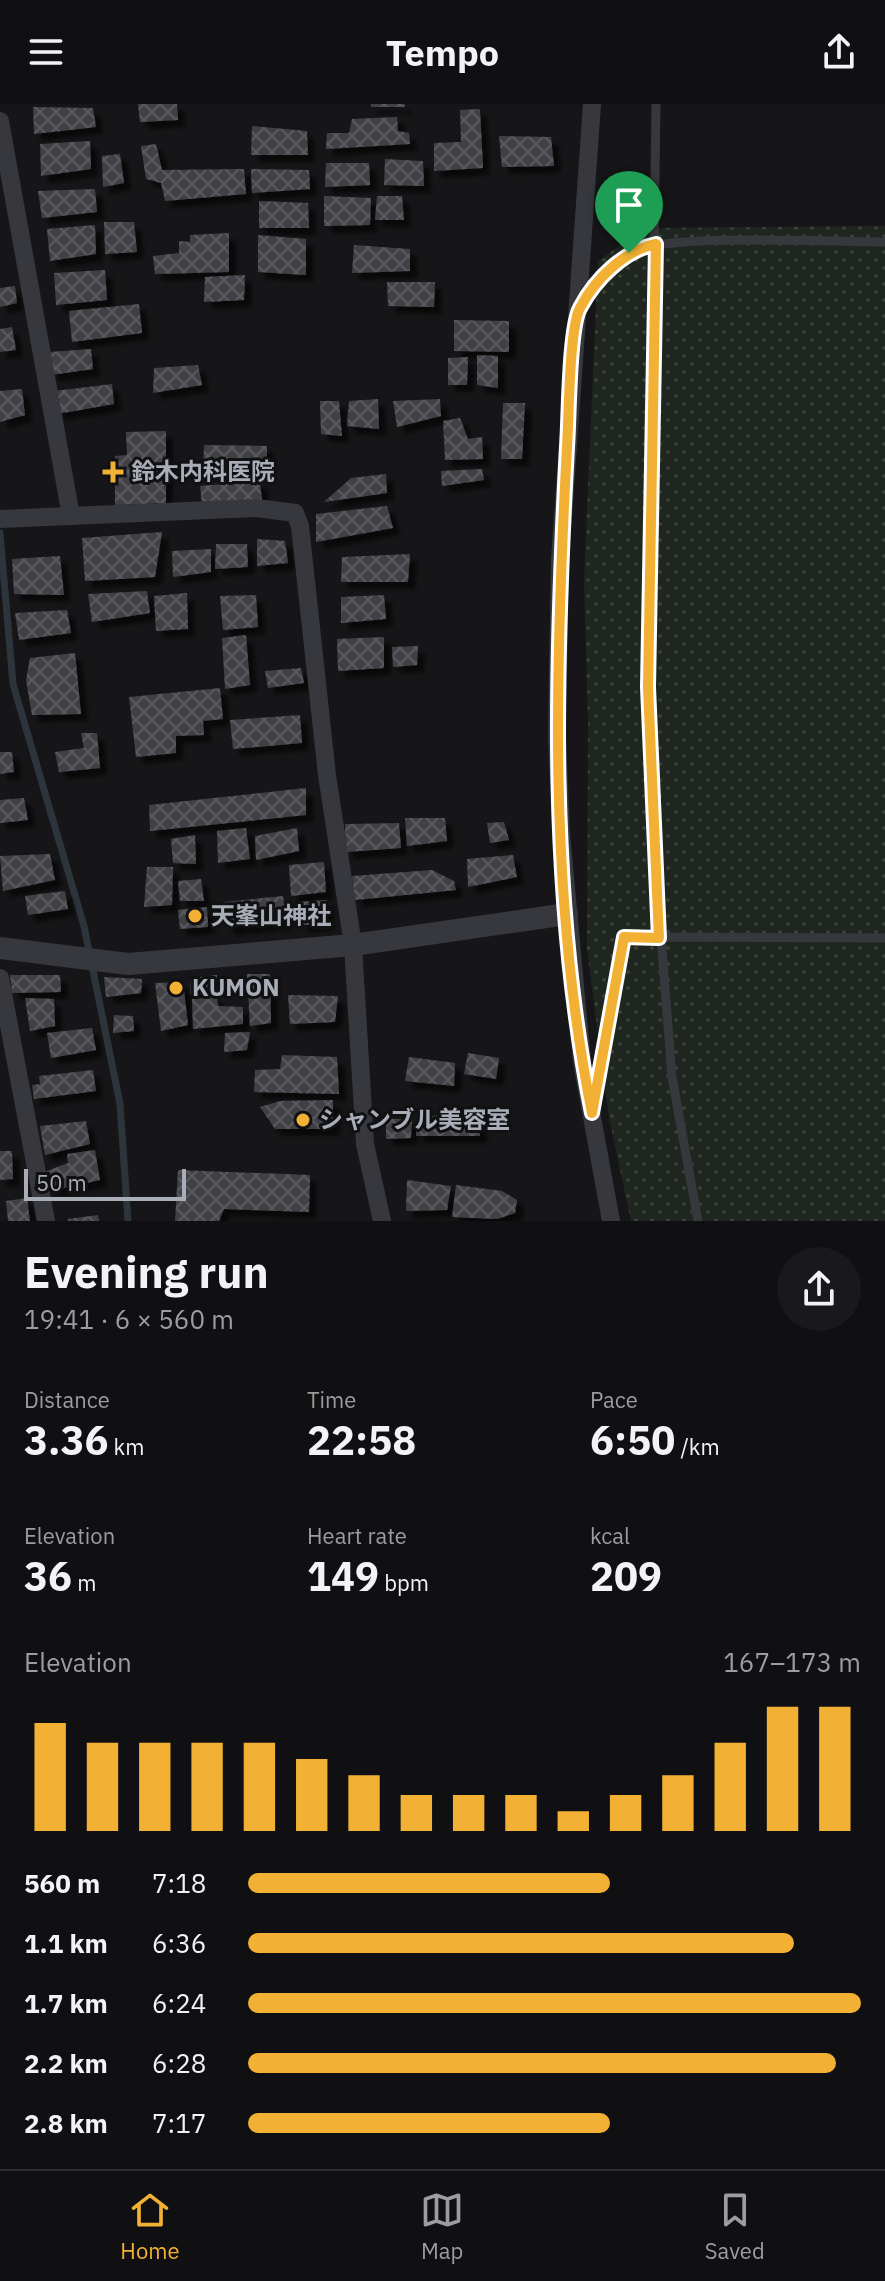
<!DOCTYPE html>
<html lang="en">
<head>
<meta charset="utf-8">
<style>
	:root { --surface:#101012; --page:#19191b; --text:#f1f3f6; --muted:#9c9d9f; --line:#303032; --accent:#f2b134 }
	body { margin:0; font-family:"IBM Plex Sans","Noto Sans JP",sans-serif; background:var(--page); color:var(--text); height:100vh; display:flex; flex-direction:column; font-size:30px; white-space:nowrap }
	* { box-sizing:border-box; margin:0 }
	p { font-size:26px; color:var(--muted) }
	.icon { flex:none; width:44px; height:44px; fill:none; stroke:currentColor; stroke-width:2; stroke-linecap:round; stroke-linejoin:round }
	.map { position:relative; height:1117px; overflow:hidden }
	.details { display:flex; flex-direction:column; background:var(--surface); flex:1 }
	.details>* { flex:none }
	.scale { position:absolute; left:24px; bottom:20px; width:162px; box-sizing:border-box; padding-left:8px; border:4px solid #a8adb8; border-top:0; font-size:22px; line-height:28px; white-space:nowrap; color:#a8adb8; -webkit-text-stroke:6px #111113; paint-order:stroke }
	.pin { position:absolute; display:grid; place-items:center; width:68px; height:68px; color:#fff; margin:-82px -34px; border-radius:50% 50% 50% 0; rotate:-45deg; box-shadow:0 0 8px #0007 }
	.pin .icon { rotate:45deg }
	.round { display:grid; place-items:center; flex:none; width:84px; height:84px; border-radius:42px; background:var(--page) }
	.headline { display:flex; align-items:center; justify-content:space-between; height:136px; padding:0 24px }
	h1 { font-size:44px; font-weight:700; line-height:60px }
	.metrics { display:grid; grid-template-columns:repeat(3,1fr); gap:12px; height:136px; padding:8px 24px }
	.metrics div { display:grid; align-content:center }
	.metrics b { font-size:40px; font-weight:700 }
	.metrics small { font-size:22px; font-weight:400 }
	.metrics p { font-size:22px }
	.chart { height:224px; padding:16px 24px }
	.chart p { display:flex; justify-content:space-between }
	.chart svg { width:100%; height:144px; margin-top:8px; stroke:var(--accent); stroke-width:6 }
	ul { padding:0 24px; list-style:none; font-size:26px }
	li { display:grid; grid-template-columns:128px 96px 1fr; align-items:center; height:60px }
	li i { height:20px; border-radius:10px; background:var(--accent) }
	header { display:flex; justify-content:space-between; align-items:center; height:104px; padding:0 24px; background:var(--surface); font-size:36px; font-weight:700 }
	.dock { display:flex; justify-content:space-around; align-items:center; height:112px; border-top:2px solid var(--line); background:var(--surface); font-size:22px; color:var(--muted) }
	.dock a { display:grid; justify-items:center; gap:4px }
	.dock .selected { color:var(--accent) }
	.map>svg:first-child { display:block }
</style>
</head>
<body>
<header><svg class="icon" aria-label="menu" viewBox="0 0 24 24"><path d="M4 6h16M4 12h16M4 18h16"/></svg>Tempo<svg class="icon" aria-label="share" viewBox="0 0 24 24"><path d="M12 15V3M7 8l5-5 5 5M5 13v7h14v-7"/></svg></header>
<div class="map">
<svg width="885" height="1117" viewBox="0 0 885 1117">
	<defs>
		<pattern id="park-dots" width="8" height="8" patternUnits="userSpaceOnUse" patternTransform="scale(2)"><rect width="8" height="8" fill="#1e261f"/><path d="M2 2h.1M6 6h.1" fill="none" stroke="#3c433d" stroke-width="1.8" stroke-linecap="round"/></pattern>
		<pattern id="building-cross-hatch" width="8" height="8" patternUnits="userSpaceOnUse" patternTransform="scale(2)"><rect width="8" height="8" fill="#404145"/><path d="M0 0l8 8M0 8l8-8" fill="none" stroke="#595a5e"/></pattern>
		<filter id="shadow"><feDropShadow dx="7" dy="7" stdDeviation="2" flood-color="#0009"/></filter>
	</defs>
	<rect width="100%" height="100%" fill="#161618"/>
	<path fill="url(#park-dots)" d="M885,122V1117H631L609,1014L587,846L588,620L584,475L598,157L645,124Z"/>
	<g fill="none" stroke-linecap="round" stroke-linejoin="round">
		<path stroke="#2c353c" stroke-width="7" d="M0,429L13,580L84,822L120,1000L128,1117"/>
	</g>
	<g fill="url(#building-cross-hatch)" filter="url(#shadow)">
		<path d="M138,0H177L178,16L140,18Z"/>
		<rect x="371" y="0" width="34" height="3"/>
		<path d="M33,3L93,4L96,23L34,30Z"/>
		<path d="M480,5L483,64L434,67V39L461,38L460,6Z"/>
		<path d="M397,13L398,27L409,29L410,40L326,45L327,29H349L352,15Z"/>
		<path d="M252,22L307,27L308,51H251Z"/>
		<path d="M499,32L551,33L554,62L502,63Z"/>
		<path d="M90,37L91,65L41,72L40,40Z"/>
		<path d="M156,40L162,66L244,65L246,90L165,97L161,79L146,75L141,42Z"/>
		<path d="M120,50L124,79L103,83L102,52Z"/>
		<path d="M385,55L423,57L424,82L384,81Z"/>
		<path d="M326,59H369L370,81L325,83Z"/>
		<path d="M251,65L309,66L310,85L252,89Z"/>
		<path d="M95,85L97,108L42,114L38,87Z"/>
		<path d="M324,92L371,94L370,121L324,122Z"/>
		<path d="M377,92H402L404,116H375Z"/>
		<path d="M259,97L308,99L309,124H259Z"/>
		<path d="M104,118H134L137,148L105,150Z"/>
		<path d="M95,121L96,150L50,157L47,125Z"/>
		<path d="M229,129V168L155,170L153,152L179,149V137L190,138V131Z"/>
		<path d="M258,131L306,135V171L258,168Z"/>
		<path d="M354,141L410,145V167L352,169Z"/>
		<path d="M105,166L107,196L56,201L54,169Z"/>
		<path d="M245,171L244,196L204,198L205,173Z"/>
		<path d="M387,178H435L434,203L388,202Z"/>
		<path d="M15,182L17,199L0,203V184Z"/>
		<path d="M139,200L142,229L72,238L69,207Z"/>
		<path d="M454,216L509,217V248L454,247Z"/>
		<path d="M12,223L16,246L0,248V225Z"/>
		<path d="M91,245L93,265L51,271L49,248Z"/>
		<path d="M477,251L498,252V284L477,281Z"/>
		<path d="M468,253L467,281H448V254Z"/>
		<path d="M198,261L202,281L153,289L154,264Z"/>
		<path d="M112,280L114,300L57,310L55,287Z"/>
		<path d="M22,285L25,311L0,318V287Z"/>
		<path d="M378,295L379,325L347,322L349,297Z"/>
		<path d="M440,295L441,312L397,323L393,297Z"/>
		<path d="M320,297H339L342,332L321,330Z"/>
		<path d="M503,299H525L522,355H501Z"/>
		<path d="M460,314L468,335L482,333L483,355L445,356L443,317Z"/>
		<path d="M166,327V399L115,401V352L127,351L126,328Z"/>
		<path d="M204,341L267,342V367L203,368Z"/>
		<path d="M482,365L484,376L442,382L441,367Z"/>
		<path d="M386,370L387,389L324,398L351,374Z"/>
		<path d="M260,377L262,397L202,401L200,382Z"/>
		<path d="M387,402L393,424L316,438V410Z"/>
		<path d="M162,428L155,473L85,477L82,434Z"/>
		<path d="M257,435L285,437L288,459L257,462Z"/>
		<path d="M216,440H247L248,463L215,465Z"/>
		<path d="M211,445V468L173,473L172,447Z"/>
		<path d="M410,450L408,478H341L342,453Z"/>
		<path d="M60,452L64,491L14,490L12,455Z"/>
		<path d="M147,487L150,509L92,518L88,490Z"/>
		<path d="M187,489L188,525L156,527L154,492Z"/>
		<path d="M256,491L258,523L223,526L220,492Z"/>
		<path d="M384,491L386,515L341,519V493Z"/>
		<path d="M67,506L71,529L19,536L15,509Z"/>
		<path d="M246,531L250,581L225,585L222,534Z"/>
		<path d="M384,533V564L338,567L337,535Z"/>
		<path d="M418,542L417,561L393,563L392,543Z"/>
		<path d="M75,549L81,610L32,611L26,576L30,554Z"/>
		<path d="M301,564L304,579L268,584L265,567Z"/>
		<path d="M220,584L223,615L203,617L204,631L176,632V649L136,653L129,593Z"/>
		<path d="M300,611L302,639L233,645L230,616Z"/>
		<path d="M81,629H97L100,664L59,668L55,648L84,644Z"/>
		<path d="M0,648H12L14,668L0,670Z"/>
		<path d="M306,684V711L150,727L149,701Z"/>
		<path d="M24,694L28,716L0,719V696Z"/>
		<path d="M405,714H445L447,737L407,742Z"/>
		<path d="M504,718L509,736L490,739L487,719Z"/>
		<path d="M399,719L401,744L346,748L345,720Z"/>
		<path d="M246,724L250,755L218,759L217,727Z"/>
		<path d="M297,724L299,747L256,756L255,732Z"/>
		<path d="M195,731L196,760L173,759L171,735Z"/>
		<path d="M50,750L55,776L3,787L0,752Z"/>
		<path d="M513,751L517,773L468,783L467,755Z"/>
		<path d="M324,758L326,788L291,792L289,761Z"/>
		<path d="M147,763H173L172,801L144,803Z"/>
		<path d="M432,766L454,777L456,786L355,796L352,772Z"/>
		<path d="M201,775L204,797H180L178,777Z"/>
		<path d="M65,787L68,805L28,811L25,792Z"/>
		<path d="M283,792L286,818L227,824L224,798Z"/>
		<path d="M327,796V820L301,821L298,798Z"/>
		<path d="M207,803L208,823L180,825L178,806Z"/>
		<path d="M247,870H270L271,919L250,922Z"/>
		<path d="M10,871H60L61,888L12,889Z"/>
		<path d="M217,871V882L205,884V890H190L191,874Z"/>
		<path d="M104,873L142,875L141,889L106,893Z"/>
		<path d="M183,878L188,921L161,927L155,879Z"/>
		<path d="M288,891L338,892L335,918L290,920Z"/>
		<path d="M217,893L218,902L243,903V920L193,925L192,895Z"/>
		<path d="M25,894L54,895L55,922L30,927Z"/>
		<path d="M114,911L133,912L134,927L113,929Z"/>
		<path d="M92,924L96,946L51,954L47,929Z"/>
		<path d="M250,928L247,946L224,948L225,929Z"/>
		<path d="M468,949L499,954L496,975L464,970Z"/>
		<path d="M282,951L337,953L339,990L254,988L255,966L280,965Z"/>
		<path d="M409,953L455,959L454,982L405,977Z"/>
		<path d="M93,966L96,987L34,995L32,981L40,980L39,972Z"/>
		<path d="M333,996V1025H275L260,1003L280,997Z"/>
		<path d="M465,1011V1019H480V1032H416V1020L427,1012Z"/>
		<path d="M386,1015H412L411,1034L386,1035Z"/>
		<path d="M86,1017L90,1040L45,1051L40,1022Z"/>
		<path d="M95,1046L100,1076L51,1087L44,1068L68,1059L67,1050Z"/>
		<path d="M0,1047H12L13,1075L0,1076Z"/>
		<path d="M178,1066L310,1071L309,1108L224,1105L219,1117H175Z"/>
		<path d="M407,1076L451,1082L447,1106L406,1107Z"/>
		<path d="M456,1081L502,1087L517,1096L515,1109L497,1115L452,1113Z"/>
		<path d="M27,1094L30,1117H8L6,1097Z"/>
		<path d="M98,1111L99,1117H68V1115Z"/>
	</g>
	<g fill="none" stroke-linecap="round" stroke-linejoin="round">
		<g stroke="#37383d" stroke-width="9">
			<path d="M656,0L648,583L651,706L672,973L698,1117"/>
			<path d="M582,202C596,183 611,160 632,148C666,129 837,138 885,138"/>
			<path d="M594,998L624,833L885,834"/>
		</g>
		<g stroke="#37383d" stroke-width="18">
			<path d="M592,0L560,455L557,632L561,730L582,958L611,1117"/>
			<path d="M0,17L71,412"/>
			<path d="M0,415L257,404L295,409L300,422L327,671L353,841L365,1040L382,1117"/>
			<path d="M0,874L46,1117"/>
		</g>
		<path stroke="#37383d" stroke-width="22" d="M0,844L128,860L353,841L567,810"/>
	</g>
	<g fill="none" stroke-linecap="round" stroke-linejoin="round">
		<g stroke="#fff" stroke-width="16">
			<path id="route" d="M656,140L648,583L659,834L624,833L592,1009C548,790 555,564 567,343C569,316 569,224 580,204C595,175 625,146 656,140Z"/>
		</g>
		<use href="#route" stroke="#f2b134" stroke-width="10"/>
	</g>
	<g fill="#f2b134" stroke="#111113" stroke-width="3">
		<path d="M109 356h8v8h8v8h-8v8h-8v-8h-8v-8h8z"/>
		<circle cx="195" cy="812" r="8"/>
		<circle cx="176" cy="884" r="8"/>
		<circle cx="303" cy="1016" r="8"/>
	</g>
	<g text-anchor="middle" stroke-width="6" stroke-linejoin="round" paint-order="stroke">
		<g font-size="24" font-weight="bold" fill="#a8adb8" stroke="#111113" text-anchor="start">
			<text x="131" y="376">鈴木内科医院</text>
			<text x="211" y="820">天峯山神社</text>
			<text x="192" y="892">KUMON</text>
			<text x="319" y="1024">シャンブル美容室</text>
		</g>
	</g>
</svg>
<div class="scale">50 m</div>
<div class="pin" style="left:629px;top:149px;background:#1e9e55"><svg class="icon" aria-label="arrive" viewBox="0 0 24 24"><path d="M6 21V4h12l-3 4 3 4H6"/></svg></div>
</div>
<section class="details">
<div class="headline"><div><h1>Evening run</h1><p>19:41 · 6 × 560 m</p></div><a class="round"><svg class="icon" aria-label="share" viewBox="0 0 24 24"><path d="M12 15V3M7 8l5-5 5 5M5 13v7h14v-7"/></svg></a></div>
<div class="metrics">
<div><p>Distance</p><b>3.36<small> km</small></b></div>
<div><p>Time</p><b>22:58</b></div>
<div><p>Pace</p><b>6:50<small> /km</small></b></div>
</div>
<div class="metrics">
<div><p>Elevation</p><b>36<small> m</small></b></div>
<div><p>Heart rate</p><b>149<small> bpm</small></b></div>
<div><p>kcal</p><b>209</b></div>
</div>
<div class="chart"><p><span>Elevation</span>167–173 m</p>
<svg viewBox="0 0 160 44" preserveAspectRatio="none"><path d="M5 44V11M15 44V17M25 44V17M35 44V17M45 44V17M55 44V22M65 44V27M75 44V33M85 44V33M95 44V33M105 44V38M115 44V33M125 44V27M135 44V17M145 44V6M155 44V6"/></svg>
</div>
<ul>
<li><b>560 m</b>7:18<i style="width:59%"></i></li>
<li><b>1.1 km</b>6:36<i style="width:89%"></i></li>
<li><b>1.7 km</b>6:24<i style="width:100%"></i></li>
<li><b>2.2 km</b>6:28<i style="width:96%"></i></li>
<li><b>2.8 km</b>7:17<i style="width:59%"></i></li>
</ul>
</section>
<nav class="dock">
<a class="selected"><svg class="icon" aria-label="home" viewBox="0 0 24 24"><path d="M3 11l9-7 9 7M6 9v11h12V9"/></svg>Home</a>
<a><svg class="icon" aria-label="map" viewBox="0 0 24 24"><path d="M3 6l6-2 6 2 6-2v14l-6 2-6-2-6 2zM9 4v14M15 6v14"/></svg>Map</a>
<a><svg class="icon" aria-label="saved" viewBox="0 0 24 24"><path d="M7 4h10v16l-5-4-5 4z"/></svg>Saved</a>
</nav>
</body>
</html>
